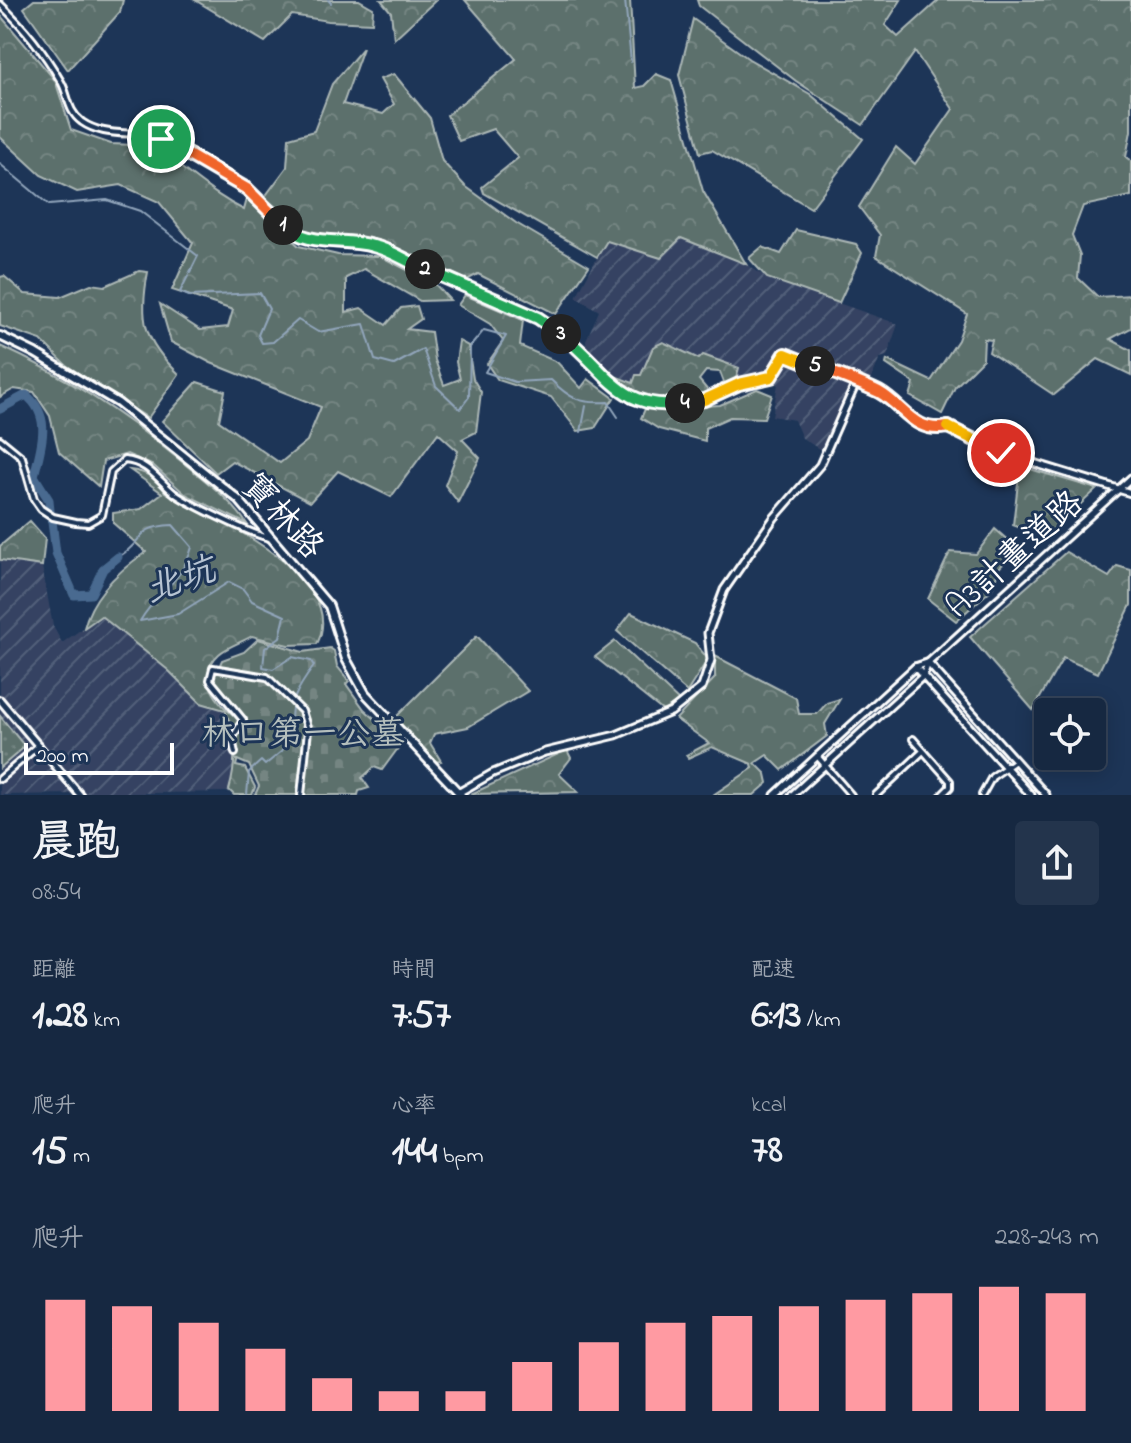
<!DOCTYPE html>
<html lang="zh-TW">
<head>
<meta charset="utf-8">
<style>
	:root { --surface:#162841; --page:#23344c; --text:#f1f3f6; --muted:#9ea6b1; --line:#35445a; --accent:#ff9aa2 }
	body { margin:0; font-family:"Indie Flower","LXGW WenKai TC",sans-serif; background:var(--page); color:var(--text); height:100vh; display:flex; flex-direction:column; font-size:30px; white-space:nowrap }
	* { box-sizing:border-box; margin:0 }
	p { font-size:26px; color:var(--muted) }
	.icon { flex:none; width:44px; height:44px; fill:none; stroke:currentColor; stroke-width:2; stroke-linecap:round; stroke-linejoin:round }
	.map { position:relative; height:795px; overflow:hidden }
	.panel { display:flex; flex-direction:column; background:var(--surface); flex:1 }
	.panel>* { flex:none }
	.fabs { position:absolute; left:1034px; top:698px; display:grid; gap:16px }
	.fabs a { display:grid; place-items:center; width:72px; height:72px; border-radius:8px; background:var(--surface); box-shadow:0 4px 20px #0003,0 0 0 2px var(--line); font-size:40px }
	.scale { position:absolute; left:24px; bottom:20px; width:150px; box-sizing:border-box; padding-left:8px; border:4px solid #fff; border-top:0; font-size:22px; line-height:28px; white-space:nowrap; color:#fff; -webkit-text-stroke:6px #1d3557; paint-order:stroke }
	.pin { position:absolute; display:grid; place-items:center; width:68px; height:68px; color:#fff; margin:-34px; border:4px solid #fff; border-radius:50%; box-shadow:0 2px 8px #0007 }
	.km { position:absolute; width:40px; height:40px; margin:-20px; border-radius:50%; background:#222; color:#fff; font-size:22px; line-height:40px; text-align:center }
	.round { display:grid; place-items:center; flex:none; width:84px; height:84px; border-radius:8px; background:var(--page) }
	.summary { display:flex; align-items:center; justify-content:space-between; height:136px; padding:0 32px }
	h1 { font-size:44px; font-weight:700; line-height:60px }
	.stats { display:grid; grid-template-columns:repeat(3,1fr); gap:12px; height:136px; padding:8px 32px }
	.stats div { display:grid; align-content:center }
	.stats b { font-size:40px; font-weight:700 }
	.stats small { font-size:22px; font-weight:400 }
	.stats p { font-size:22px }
	.chart { height:224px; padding:16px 32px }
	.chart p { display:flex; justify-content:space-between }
	.chart svg { width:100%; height:144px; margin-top:8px; stroke:var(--accent); stroke-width:6 }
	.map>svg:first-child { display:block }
</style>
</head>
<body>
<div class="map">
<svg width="1131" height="795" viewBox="0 0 1131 795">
	<defs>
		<pattern id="industrial-furrows" width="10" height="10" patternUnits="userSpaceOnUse" patternTransform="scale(2)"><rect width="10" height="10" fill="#344362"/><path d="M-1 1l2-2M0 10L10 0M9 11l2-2" fill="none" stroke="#525f7a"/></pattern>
		<pattern id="grass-dots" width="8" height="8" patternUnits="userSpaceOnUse" patternTransform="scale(2)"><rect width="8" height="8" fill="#5b706c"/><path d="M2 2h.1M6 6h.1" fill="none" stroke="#748582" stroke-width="1.8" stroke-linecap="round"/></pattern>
		<pattern id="forest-crowns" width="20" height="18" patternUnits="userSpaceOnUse" patternTransform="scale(2)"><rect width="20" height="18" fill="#5b706c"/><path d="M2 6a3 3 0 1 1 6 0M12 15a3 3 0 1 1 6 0" fill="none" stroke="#748582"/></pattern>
		<pattern id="cemetery-stones" width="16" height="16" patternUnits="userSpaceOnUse" patternTransform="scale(2)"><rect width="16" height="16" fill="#5b706c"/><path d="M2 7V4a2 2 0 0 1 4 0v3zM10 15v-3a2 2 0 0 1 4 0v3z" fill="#748582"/></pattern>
	</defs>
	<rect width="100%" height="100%" fill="#1d3557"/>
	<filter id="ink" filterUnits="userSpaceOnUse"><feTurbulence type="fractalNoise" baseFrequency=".0125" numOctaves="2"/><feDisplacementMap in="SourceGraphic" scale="16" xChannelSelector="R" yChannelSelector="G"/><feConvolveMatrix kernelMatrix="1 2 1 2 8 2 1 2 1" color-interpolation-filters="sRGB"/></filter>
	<g filter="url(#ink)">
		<g fill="url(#industrial-furrows)">
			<path d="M681,238L746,264L767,278L898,324L887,356L880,358L866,391L852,385L825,448L819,449L802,438L794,420L772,416L778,384L770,378L734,386L739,368L699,359L663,342L653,347L641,375L633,383L616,375L612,380L586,350V340L599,311L576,297L606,241L661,258Z"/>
			<path d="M0,560L42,566L53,626L62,643L101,615L168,670L201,703L224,710L246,723L229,792L0,795Z"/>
		</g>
		<path fill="url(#grass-dots)" stroke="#adb8b6" stroke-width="2" d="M0,716L23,744L22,749L0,768Z"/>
		<g fill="url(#forest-crowns)" stroke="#adb8b6" stroke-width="2">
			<path d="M34,0H123L120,12L68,70L24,8Z"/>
			<path d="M195,0H359L373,8L372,23L328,21L292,15L265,42Z"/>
			<path d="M381,0H436L394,39L391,12Z"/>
			<path d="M465,0H630L635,88L644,86L656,74L671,80L703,191L746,264L681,238L661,258L607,241L597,257L484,193L482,187L518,158L493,129L459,141L447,115L516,59Z"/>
			<path d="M697,0H901L885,25L898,37L939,0H1131V131L1126,157L1131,161V196L1083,206L1072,235L1080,255L1078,278L1098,297L1131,295V328L1110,339L1131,350V375L1098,359L1054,395L989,352L992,340L984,339L983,359L955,387L942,414L910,396L914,383L886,364L887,360L931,381L958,340L967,314L876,256L880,235L859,207L896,147L915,164L953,109L915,52L863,125L796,81L699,6Z"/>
			<path d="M0,15L55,80L71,130L111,144L158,146L170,151L168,158C195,177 215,196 244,210L247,199L299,246L338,255L380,256L435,284L450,300L420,301L364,269L346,278V312L361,308L386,325L401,308L417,306L421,319L407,329L431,332L435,360L444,385L460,379L456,362L459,341L468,346L473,379L481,392L476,432L462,439L480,458L458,502L445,485L458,451L438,433L391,497L338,471L310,502L232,461L216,473L162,421L197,382L225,391L219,421L280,463L307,441L321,407L211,363L171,342L160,304L200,330L228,327L233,310L172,290L193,243L159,202L121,185L77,192L41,175L0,137Z"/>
			<path d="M693,19L749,59L810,94L863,139L811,208L712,150L700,153L679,75Z"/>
			<path d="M363,48L343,104L383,114L394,104L380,79L394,74L430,118L442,161L465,186L516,223L589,266L556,314L478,274L467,280L388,244L314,236L264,198L287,167L289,138L314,131L332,84Z"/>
			<path d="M796,230L856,244L862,253L839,303L767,278L749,258L762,247L781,254Z"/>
			<path d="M139,271L148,272C139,319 143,340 179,374L148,418L66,365L41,340L0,326V277L4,276L25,294L60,297L91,284L105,286Z"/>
			<path d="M465,295L523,320L520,346L557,362L581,388L588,379L614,398L595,428L578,431L551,397L498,380L487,364L503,341L490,324L458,305Z"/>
			<path d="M663,342L699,359L703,355L739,368L734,386L725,385L720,372L706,371L699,380L710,393C695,405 647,410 630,398C623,394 618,385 612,380V375L633,383L636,375H641L653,347Z"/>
			<path d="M0,346C65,375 126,416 181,461C205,481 229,497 247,524L185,494L154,466L127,454L103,461L99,487L59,452L50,416L34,392L14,389L0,397Z"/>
			<path d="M757,389L772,395L764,418L730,417L705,428V441L659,429L641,418L645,409L720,405Z"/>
			<path d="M1020,466L1097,489L1045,537L1013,525Z"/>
			<path d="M130,470C144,471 159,479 165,492C210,516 351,576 317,644L288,645L252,636C242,642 227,647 219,654C192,678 223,712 246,723L236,766L245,768L255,787L252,795H234L229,790C237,762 236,735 225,710L201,703L168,670L101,616L84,628C92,595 118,571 146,552L113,523V513L141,509L162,493Z"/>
			<path d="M30,521L45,538L42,566L0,560V546Z"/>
			<path d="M995,529L1018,549L999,568L992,589L956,621L928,599L950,552L976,554Z"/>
			<path d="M1066,552L1109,577L1117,566L1131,570V605L1098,673L1063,658L1033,710L970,637Z"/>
			<path d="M631,613L695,643L708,659L687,692L617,631Z"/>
			<path d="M477,636L528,691L468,727L434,734L430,743L441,761L434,762L395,718Z"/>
			<path d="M615,641L679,701L663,711L595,657Z"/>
			<path d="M715,656L796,698L799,714H817L827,703L840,699L825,724L827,736L782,770L767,755L755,763L766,774L768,783L754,795H713L753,768L752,764L712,747L688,758L686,755L709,743L676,719L715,678Z"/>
			<path d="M567,750L571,758L559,774L578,792L471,794Z"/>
		</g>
		<path fill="url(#cemetery-stones)" stroke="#adb8b6" stroke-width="2" d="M258,639L303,652L330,648L334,651L337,666L349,681L346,684L364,709L394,736L399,747L382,770L374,767L362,778L369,788L359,791L358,795H255L259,786L249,765L235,759L234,731L241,716L224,701L212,682L222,660L244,652Z"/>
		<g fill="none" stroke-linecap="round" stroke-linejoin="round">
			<g stroke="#92a6bc" stroke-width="2">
				<path d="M328,0L331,3"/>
				<path d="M625,0L631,62"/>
				<path d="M0,164L49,205L107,200L140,211L198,256L180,292L189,296L260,293L269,309L258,335L262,343L273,342L298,320L318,332L364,324L375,360L394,365L423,349L436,386L460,409L469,397L470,347L484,330L506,336L485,372L515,382L551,380C570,399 581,404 608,402L618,417"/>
				<path d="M581,432L586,406"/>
				<path d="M118,557C147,541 132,527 173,525L192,547C182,583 158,590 140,621L178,614L229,582L243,589L252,601L285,616L280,637L265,648L263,667L273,669L292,657L311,661L314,666C297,689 288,703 292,731L282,751L265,765L261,761L249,772L247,795"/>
			</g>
			<g stroke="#4a6b90" stroke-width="9">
				<path d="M0,409L26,395C53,417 41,446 34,476L49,500L50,511"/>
				<path d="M52,521L56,553L74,595L91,594L103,569L118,557"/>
			</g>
			<g stroke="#fff" stroke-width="10">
				<g id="minor">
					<path d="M0,4C23,26 44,52 60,80C69,94 66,110 82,122C106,139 138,129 164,140C193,153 224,170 248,190C266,205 280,229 302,238C329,248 359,241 386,250L538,318L587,354L632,400L657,404L704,400L739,384L771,377L785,354L856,383"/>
					<path d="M0,439L22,457L34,499L41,509L53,517L76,522L88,523L102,515L111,472L124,460C148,462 157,479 174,493C187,503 255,536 270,538"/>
					<path d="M913,739L950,781V787L942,795"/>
					<path d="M235,753L232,739L243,720L210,680L213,668L267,677L302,711L308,730L301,795"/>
					<path d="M817,756L851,795"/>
					<path d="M0,779L39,745"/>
					<path d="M876,795L922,752"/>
					<path d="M982,795L992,777L1015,761"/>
				</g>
			</g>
			<g stroke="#fff" stroke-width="11">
				<g id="tertiary">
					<path d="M928,663L1046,795"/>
					<path d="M915,667L1031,795"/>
					<path d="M0,700L80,795"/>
					<path d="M458,793L493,773L545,752L616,735L671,712L702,687L711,660L708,633L724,590L774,518L820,465L856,383L882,394L916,423L932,429L952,428L1001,453L1131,493"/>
					<path d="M775,795L915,667L927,663"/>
					<path d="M792,795L923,676L928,663L1131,478"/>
				</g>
			</g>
			<g stroke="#fff" stroke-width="12">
				<path id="secondary" d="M0,336L35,353L118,403L239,500L329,606L346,659L365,693L461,795"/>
			</g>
			<use href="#minor" stroke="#1d3557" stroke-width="4"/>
			<use href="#tertiary" stroke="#1d3557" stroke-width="5"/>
			<use href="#secondary" stroke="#1d3557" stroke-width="6"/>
		</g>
	</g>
	<g fill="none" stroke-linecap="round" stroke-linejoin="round" filter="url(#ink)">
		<g stroke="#fff" stroke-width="16">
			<path id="split-1" d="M161,139L247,189L283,225"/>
		</g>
		<g stroke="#fff" stroke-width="16">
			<path id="split-2" d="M283,225C312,248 341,237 373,246C392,250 407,262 425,269"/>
		</g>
		<g stroke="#fff" stroke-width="16">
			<path id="split-3" d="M425,269L538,318L561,334"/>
		</g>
		<g stroke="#fff" stroke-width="16">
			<path id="split-4" d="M561,334C607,369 619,413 685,403"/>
		</g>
		<g stroke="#fff" stroke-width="16">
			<path id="split-5" d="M685,403L704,400L739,384L771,377L785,354L815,366"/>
		</g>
		<g stroke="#fff" stroke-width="16">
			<path id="split-6" d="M815,366C836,374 858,382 879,392C904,406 914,434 948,427"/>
		</g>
		<g stroke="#fff" stroke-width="16">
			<path id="split-7" d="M948,427L1001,453"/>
		</g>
		<use href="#split-1" stroke="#f0652b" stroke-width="10"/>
		<use href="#split-2" stroke="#22a559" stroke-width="10"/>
		<use href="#split-3" stroke="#22a559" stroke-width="10"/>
		<use href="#split-4" stroke="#22a559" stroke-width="10"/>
		<use href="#split-5" stroke="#f5b400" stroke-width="10"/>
		<use href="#split-6" stroke="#f0652b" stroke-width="10"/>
		<use href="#split-7" stroke="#f5b400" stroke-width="10"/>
	</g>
	<g text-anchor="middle" stroke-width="6" stroke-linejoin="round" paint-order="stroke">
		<g font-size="34" fill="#fff" stroke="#1d3557">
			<text transform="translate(284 515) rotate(47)" y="12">寶林路</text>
			<text transform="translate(1013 553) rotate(-42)" y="12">A3計畫道路</text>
		</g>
		<g font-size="34" fill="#b5bfbd" stroke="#1d3557">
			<text x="303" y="744">林口第一公墓</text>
		</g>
		<g font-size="36" font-style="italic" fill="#b7c4d3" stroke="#1d3557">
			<text transform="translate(179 578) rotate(-19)" y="13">北坑</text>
		</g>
	</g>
</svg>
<div class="fabs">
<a><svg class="icon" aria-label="locate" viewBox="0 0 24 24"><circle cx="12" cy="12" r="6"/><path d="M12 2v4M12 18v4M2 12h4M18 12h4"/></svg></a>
</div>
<div class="scale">200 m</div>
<div class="pin" style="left:161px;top:139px;background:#1e9e55"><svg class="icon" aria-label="arrive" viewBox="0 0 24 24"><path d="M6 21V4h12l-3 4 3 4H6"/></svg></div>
<div class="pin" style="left:1001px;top:453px;background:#d93025"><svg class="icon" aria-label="check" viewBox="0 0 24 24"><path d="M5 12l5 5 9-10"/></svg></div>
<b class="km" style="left:283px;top:225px">1</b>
<b class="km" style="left:425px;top:269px">2</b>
<b class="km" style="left:561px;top:334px">3</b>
<b class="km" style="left:685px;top:403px">4</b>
<b class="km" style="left:815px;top:366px">5</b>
</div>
<section class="panel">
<div class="summary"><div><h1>晨跑</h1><p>08:54</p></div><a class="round"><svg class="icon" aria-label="share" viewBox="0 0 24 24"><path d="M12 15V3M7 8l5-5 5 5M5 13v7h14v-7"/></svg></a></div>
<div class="stats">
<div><p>距離</p><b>1.28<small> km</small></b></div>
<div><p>時間</p><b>7:57</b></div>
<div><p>配速</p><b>6:13<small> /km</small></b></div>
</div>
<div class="stats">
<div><p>爬升</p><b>15<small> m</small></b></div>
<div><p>心率</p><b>144<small> bpm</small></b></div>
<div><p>kcal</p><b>78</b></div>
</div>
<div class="chart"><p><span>爬升</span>228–243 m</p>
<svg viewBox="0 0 160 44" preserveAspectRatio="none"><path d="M5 44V10M15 44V12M25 44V17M35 44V25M45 44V34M55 44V38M65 44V38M75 44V29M85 44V23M95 44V17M105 44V15M115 44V12M125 44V10M135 44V8M145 44V6M155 44V8"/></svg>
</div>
</section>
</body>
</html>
